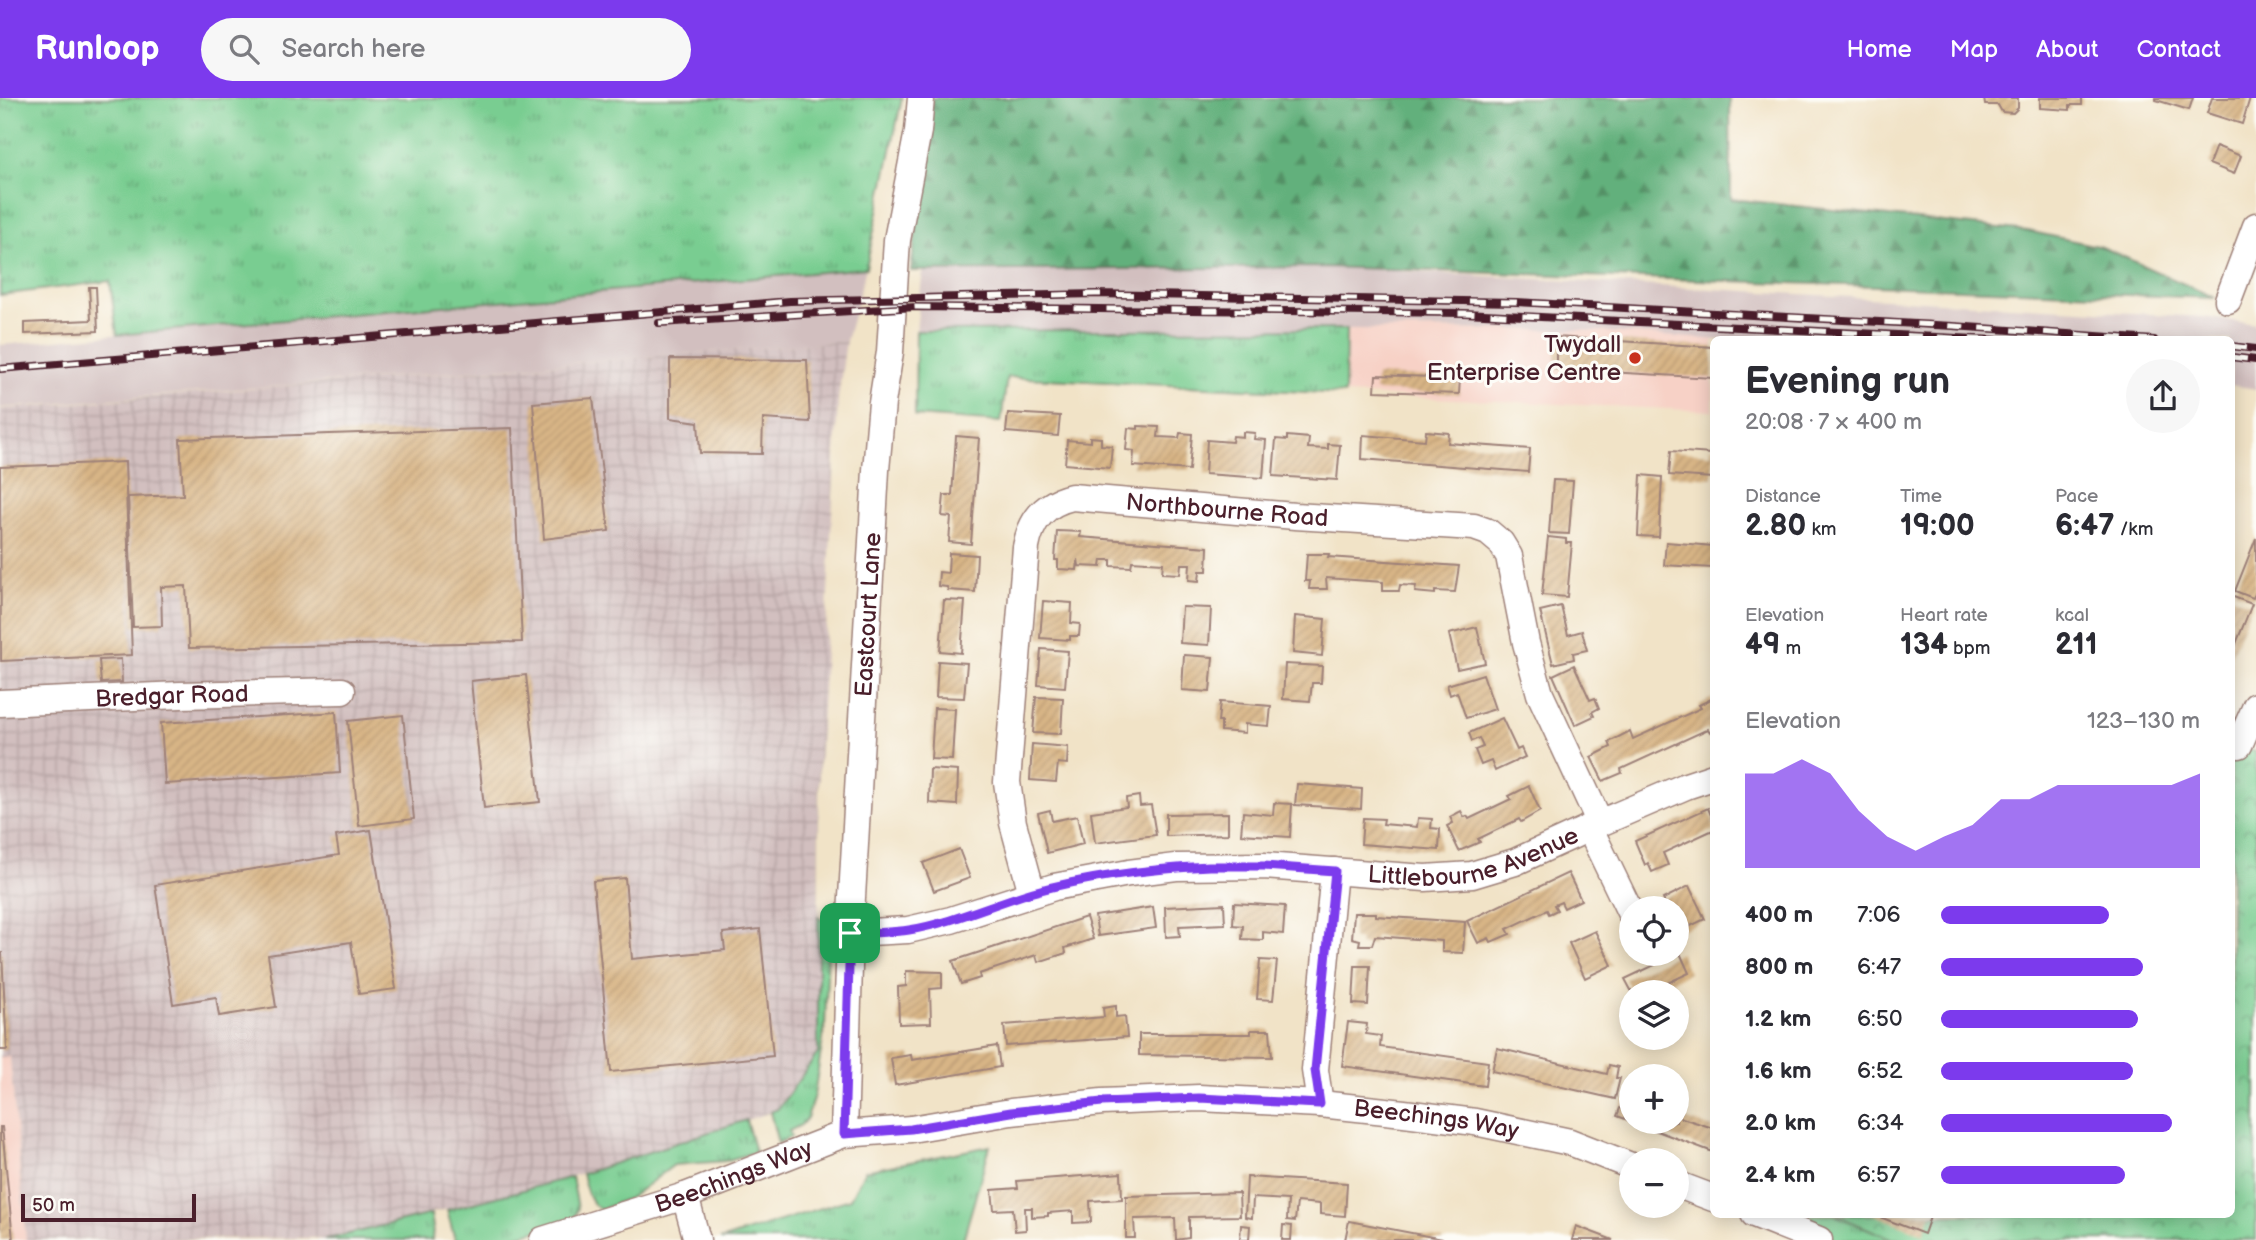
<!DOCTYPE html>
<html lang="en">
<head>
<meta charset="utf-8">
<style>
	:root { --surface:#fff; --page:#f7f7f7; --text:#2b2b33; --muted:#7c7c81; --accent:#7c3aed }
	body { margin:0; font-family:"Balsamiq Sans",sans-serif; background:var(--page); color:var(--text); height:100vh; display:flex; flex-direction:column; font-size:26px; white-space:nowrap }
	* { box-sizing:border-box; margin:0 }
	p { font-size:23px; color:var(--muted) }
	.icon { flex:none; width:38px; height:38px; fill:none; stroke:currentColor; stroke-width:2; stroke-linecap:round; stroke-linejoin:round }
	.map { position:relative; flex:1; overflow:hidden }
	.panel { position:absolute; left:1710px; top:238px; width:525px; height:882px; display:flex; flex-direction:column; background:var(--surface); border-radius:10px; box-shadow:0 4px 18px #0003 }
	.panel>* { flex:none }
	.tools { position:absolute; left:1619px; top:798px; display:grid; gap:14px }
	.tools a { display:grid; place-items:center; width:70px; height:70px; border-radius:50%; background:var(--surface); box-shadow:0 4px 18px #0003; font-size:35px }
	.scale { position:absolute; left:21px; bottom:18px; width:175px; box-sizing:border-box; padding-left:7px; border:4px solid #4a1f2b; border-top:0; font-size:19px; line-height:24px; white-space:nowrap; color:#4a1f2b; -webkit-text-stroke:5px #fdfcf7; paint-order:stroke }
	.pin { position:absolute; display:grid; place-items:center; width:60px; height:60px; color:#fff; margin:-30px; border-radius:14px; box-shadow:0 4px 10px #0006 }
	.round { display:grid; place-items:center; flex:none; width:74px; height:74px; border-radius:37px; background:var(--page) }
	.head { display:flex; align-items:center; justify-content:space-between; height:119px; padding:0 35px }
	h1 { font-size:38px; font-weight:800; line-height:52px }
	.stats { display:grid; grid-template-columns:repeat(3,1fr); gap:10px; height:119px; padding:7px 35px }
	.stats div { display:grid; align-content:center }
	.stats b { font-size:30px; font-weight:800 }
	.stats small { font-size:19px; font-weight:400 }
	.stats p { font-size:19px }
	.chart { height:196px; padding:14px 35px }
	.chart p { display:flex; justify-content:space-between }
	.chart svg { width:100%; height:126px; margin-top:7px; fill:var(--accent); opacity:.7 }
	ul { padding:0 35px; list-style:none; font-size:23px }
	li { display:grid; grid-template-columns:112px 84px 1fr; align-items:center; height:52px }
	li i { height:18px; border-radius:9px; background:var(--accent) }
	header { display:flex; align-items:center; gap:42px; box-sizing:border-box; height:98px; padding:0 35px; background:var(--accent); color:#fff }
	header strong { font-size:33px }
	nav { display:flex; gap:38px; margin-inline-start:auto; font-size:24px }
	.search { width:490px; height:63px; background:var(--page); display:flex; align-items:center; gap:18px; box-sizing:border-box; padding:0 24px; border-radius:38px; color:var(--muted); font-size:26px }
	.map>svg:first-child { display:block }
</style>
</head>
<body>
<header>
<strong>Runloop</strong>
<div class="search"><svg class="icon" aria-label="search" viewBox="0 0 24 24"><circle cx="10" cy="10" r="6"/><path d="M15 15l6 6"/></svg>Search here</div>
<nav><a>Home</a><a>Map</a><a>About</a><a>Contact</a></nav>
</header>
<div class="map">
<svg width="2256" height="1142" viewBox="0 0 2256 1142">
	<defs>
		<pattern id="industrial-grid" width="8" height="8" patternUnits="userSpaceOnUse" patternTransform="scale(1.75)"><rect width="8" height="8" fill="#d2bfbf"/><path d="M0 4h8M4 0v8" fill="none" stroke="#b6a4a4"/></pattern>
		<pattern id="grass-tufts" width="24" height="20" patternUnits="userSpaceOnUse" patternTransform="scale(1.75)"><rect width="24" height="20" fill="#79cd91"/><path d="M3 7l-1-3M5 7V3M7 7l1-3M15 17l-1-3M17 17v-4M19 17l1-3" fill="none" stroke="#65a677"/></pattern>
		<pattern id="forest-firs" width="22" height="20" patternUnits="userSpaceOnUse" patternTransform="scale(1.75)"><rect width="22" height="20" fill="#62b07b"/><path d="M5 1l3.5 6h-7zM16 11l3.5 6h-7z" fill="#538f65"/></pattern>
		<pattern id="park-crowns" width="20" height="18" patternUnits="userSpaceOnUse" patternTransform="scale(1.75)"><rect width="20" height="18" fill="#79cd91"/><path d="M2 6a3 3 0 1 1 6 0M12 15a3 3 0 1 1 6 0" fill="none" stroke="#65a677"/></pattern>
		<pattern id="building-hatch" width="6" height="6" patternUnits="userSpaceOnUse" patternTransform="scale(1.75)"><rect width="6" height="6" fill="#d8b586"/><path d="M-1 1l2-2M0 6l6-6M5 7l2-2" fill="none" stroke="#bb9b74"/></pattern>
	</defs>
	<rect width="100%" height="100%" fill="#fdfcf7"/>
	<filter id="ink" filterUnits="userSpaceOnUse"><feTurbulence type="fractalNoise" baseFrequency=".0143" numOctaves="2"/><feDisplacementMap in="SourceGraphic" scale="14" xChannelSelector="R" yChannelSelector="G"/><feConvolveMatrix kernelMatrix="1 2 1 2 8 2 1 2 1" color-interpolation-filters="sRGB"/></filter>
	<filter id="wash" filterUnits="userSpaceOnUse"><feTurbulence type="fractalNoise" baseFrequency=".00686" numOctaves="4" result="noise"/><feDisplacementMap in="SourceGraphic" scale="28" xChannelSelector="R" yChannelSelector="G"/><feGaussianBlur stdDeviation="1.57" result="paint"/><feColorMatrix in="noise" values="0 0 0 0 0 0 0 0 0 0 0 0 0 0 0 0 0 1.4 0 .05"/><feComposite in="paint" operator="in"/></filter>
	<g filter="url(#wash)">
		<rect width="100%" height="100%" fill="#f1e3c7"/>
		<g fill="#f7d1c6">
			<path d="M1346,231L1582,232L1719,241L1713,242V313L1345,296Z"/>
			<path d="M10,958L26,1142H0V959Z"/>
		</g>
		<path fill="url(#industrial-grid)" d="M846,243L838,301L819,668L818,955L778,1012L554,1084L324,1142L314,1140L26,1142L10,959H0V311Z"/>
		<g fill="#d2bfbf">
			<path d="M1326,169L2203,219L2256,226V291L2231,287V242H1719L1582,232L1339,231L916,233L923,171Z"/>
			<path d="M866,170L846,243L0,310V247Z"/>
		</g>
		<g fill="url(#grass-tufts)" stroke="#62765e" stroke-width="2">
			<path d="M0,0H902L866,170L117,237L110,183L0,197Z"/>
			<path d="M1346,231L1345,296L1007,279L1001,324L915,318L916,233Z"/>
			<path d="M818,818L829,825L825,928L814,997L807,1020L801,1027L789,1033L791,1039L778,1045L770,1014L778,1011L818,955Z"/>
			<path d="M746,1022L755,1054L725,1063L674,1067L631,1099L601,1112C588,1105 586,1090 582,1076Z"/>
			<path d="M990,1048L963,1142H720L850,1101L865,1073Z"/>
			<path d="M572,1079L578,1110L575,1119L565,1125L501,1142H455L447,1112Z"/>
			<path d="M431,1116L433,1129L432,1142H324Z"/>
			<path d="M1787,1117H1835L1895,1142H1819Z"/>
		</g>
		<path fill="url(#forest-firs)" stroke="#566853" stroke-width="2" d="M932,0H1730L1731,101L2028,133L2102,149L2215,200L1326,169L911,173Z"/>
		<path fill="url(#park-crowns)" stroke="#62765e" stroke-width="2" d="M2231,644L2256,654V1142H1895L1835,1117L2231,1116Z"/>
		<g id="blocks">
			<g fill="url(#building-hatch)">
				<path d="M1984,0H2018V10L2013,15L2002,14L1998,7H1985Z"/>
				<path d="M2040,0H2082V7H2070V12L2040,10Z"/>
				<path d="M2156,0H2193L2189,12L2156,2Z"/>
				<path d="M2212,0H2250L2242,26L2207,15Z"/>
				<path d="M2216,48L2241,58L2234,76L2209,66Z"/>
				<path d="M89,189H96L98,233L25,236V225L91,222Z"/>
				<path d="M1556,239L1713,249V280L1556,271Z"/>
				<path d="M670,261L807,262L810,324L763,321L762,356L700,355L698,324L670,320Z"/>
				<path d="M1376,277L1460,280L1459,296L1375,293Z"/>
				<path d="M593,300L609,433L544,441L533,305Z"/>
				<path d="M1008,315L1060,318L1058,338L1006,334Z"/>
				<path d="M1138,328L1159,329L1158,339L1179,340L1180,335L1192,336L1189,372L1133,368L1134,353L1126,352L1128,330L1138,331Z"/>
				<path d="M512,330L522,544L189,550L186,488L161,489L162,528L133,529L128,399L183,397L180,341Z"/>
				<path d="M1426,333L1449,335L1448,345L1530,351L1528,374L1362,361L1363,337L1425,342Z"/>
				<path d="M1243,334L1255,335L1254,341L1266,342L1263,380L1205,376L1207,342L1232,344L1233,338L1243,339Z"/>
				<path d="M956,338L979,340L971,446L949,444L951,419L942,418L944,397H952Z"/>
				<path d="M1287,338L1309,340L1308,350L1328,351V346L1340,347L1337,382L1273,378L1276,341L1287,342Z"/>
				<path d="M1090,339L1101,340V347L1112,348L1110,370L1065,366L1067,342L1090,344Z"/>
				<path d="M1711,350H1713V380L1669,377L1671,353L1711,356Z"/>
				<path d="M125,364L132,557L1,563L0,369Z"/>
				<path d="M1641,377L1662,379L1659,439L1638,438Z"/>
				<path d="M1553,382L1573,383L1569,436L1549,435Z"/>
				<path d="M1057,433L1081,434L1080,439L1208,449L1207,473H1200L1199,483L1189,482L1190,466H1181L1180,476L1162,475L1163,465L1132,463L1131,469L1111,468V462H1102L1101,469L1079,468L1078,461L1077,472L1058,471V462H1055Z"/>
				<path d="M1548,439L1566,441V445H1572L1567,499L1542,497Z"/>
				<path d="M2256,440V494L2253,500L2235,493Z"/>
				<path d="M1666,444L1713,448V470L1664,467Z"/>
				<path d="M949,455L977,457L975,494L948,492L947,489L938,488L939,474L948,475Z"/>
				<path d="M1307,456H1329L1328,459L1459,468L1455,494L1435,493V496L1415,494L1416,488L1400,487L1399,493H1383V484L1326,480L1327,491H1309L1310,483H1305Z"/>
				<path d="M2231,498L2252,506L2231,558Z"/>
				<path d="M944,502L965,503L961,555L940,553Z"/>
				<path d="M1043,503L1072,505L1071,525L1080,526L1079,538H1070V542L1040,540Z"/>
				<path d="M1561,508L1568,537L1582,533L1587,552L1573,555L1574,561L1553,566L1540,513Z"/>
				<path d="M1182,509L1211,510L1209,547L1180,545Z"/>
				<path d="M1295,518L1325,521L1322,558L1293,555Z"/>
				<path d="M1477,529L1485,565L1457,571L1449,536Z"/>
				<path d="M1041,551L1068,553L1065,589L1038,587Z"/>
				<path d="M1184,557L1213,559L1210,594L1182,592Z"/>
				<path d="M121,561L122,584L101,585L99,562Z"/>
				<path d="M938,563L967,565L964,600L936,599Z"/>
				<path d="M1285,566L1322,568L1321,585H1312L1310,603L1283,601Z"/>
				<path d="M1574,567L1590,602L1595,600L1599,610L1592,614L1594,618L1575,627L1553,577Z"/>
				<path d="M1483,576L1495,611L1466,620L1457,594L1450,597L1447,587Z"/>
				<path d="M526,577L540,704L484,710L471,583Z"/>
				<path d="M1036,599L1063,600L1061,636L1033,635Z"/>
				<path d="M1713,600V632L1710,634L1708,631L1621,671L1622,675L1603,683L1591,659L1611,649L1609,644L1630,633L1633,641L1701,610L1699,607Z"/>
				<path d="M1220,604L1271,608L1269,628L1245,626V635L1221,633V624H1218Z"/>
				<path d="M934,610L955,611L952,662L931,661Z"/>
				<path d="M336,614L340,675L165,686L161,625Z"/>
				<path d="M403,617L414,721L359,728L348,623Z"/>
				<path d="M1502,620L1517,652L1521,650L1525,659L1495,673L1491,663L1481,667L1475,652L1483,649L1479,640L1472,643L1469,635Z"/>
				<path d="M1032,646L1068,649L1067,666L1058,665L1056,684L1030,682Z"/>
				<path d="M930,671L958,673L957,707L929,705Z"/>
				<path d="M1297,686L1362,691L1361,711L1295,707Z"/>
				<path d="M1529,688L1540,713L1521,724L1519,721L1478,741L1480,744L1459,753L1447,728L1453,725L1450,719L1461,713L1464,719L1467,718L1469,721L1511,701L1509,698Z"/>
				<path d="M1139,698L1140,708L1151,707L1156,737L1095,745L1091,714L1127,709L1126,700Z"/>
				<path d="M1274,705L1292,706L1290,739L1241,736L1243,714L1273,717Z"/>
				<path d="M1708,710L1713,722V732L1663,755L1668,767L1652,774L1648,765L1645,767L1635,743Z"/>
				<path d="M1050,712L1052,723L1077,718L1083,746L1047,755L1038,715Z"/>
				<path d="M1228,715V736L1166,738V716Z"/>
				<path d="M1363,720L1384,721L1383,726L1417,729L1418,720L1432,721L1431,730L1440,731L1439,752L1361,746Z"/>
				<path d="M371,732L396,891L359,896L351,844L268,857L276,909L219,918L216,899L173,906L155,787L339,757L336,738Z"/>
				<path d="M959,751L970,780L934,793L923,765Z"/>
				<path d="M1568,775L1581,802L1564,810L1561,804L1554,807L1557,812L1549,816L1547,812L1507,831L1510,836L1491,844L1489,840L1478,845L1467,823Z"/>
				<path d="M625,780L632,861L725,852L723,835L760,831L773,958L611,974L593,783Z"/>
				<path d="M1689,788L1705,821L1678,834L1676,810H1667L1663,801Z"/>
				<path d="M1234,805L1285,808L1283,836L1263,834V842L1242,841L1243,828L1233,827Z"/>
				<path d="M1224,806L1225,826L1179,828L1180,838L1166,839L1165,809Z"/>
				<path d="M1153,809L1156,830L1098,838L1095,818Z"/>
				<path d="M1354,815H1376V818L1465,824L1463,855L1442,854V843L1375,838L1372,847H1359L1360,842L1352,840Z"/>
				<path d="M1086,819L1093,841L1065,850L1066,855L1038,864L1036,857L979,876L980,880L961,886L953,863Z"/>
				<path d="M1595,833L1612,867L1585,880L1569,845Z"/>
				<path d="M0,855H2L7,952H0Z"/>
				<path d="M1680,855L1689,875L1648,894H1632L1625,881Z"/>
				<path d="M1260,862L1277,863L1273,902L1257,901Z"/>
				<path d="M1355,868H1370L1368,907L1353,906Z"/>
				<path d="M906,873L942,874V890L930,891L931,925L899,926L898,889L906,888Z"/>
				<path d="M1116,908V919L1125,918L1127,939L1006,948L1004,927L1104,919L1103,910Z"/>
				<path d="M1348,924L1367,926L1366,936L1381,938L1380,949L1488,964L1485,988L1342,968Z"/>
				<path d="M1251,932H1270L1272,959L1139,957V936H1251Z"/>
				<path d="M997,948L1000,969L895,987L891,960L911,957L912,962Z"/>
				<path d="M1497,950L1607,976L1609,967L1618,969L1616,980H1620L1615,1001L1492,973Z"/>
				<path d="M1624,1000L1631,1002V1023L1617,1018Z"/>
				<path d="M1676,1018L1713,1030V1054L1633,1024H1676Z"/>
				<path d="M0,1029H2L13,1142H0Z"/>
				<path d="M1121,1075L1122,1101L1090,1103L1091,1124L1073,1125V1113L1048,1115V1118L1032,1119V1110H1025L1026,1132L1015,1133L1013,1111L994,1112L992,1092L1018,1090L1017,1083Z"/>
				<path d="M1247,1079L1347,1085L1345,1118L1320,1116V1106L1297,1104L1295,1123L1287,1122L1288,1102L1253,1100L1252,1120L1245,1119Z"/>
				<path d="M1239,1095L1240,1118L1189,1119V1140L1176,1142L1175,1120L1134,1121L1135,1140H1126V1098Z"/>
				<path d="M1872,1116H1931L1924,1136Z"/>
				<path d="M1349,1123L1443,1141V1142H1345Z"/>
				<path d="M1241,1127L1250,1128L1249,1142H1240Z"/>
				<path d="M1283,1127L1292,1128L1291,1142H1282Z"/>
				<path d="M1576,1128L1613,1142H1572Z"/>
			</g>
		</g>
	</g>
	<g filter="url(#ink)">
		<use href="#blocks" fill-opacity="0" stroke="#9e8179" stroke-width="2"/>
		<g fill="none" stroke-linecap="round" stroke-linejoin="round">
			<g stroke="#9e8179" stroke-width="29">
				<g id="minor">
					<path d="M2228,202L2256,128"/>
					<path id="s1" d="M0,605L180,597L342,593"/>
					<path d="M2239,647L2256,608"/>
					<path d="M1589,729L1631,816"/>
					<path id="s2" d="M1032,795L1013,725L1007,684L1026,449C1031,422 1045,405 1072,399L1295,418L1474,429L1488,434L1501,445L1509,458L1526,545L1540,596L1600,725"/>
					<path id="s3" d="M850,835L908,832L951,822L1054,789L1129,775L1176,769L1264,768L1425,780L1472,777L1515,764L1600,725L1686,688L1713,679"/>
					<path d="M1320,1006L1315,972L1334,773"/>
					<path id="s4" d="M844,1036L850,835L876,372L882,305L890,254L897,142L918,33L921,0"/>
					<path d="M1676,1086L1713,1100"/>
					<path d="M685,1098L697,1142"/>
					<path d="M1754,1116L1819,1142"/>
					<path id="s5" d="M543,1142L685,1098L844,1036L911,1031L1011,1014L1102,1004L1199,1000L1320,1006L1404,1015L1475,1024L1570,1044L1631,1068"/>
				</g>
			</g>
			<use href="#minor" stroke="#fff" stroke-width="26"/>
			<g stroke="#4a1f2b" stroke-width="8">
				<g id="rail">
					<path d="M659,225L916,209L1464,215L1995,242"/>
					<path d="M2231,248L2256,251"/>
					<path d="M2231,259L2256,262"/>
					<path d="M0,271L790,203L1095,196L1516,204L1953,228L2154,242"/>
				</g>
			</g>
			<use href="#rail" stroke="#fdfcf7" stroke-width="5" stroke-dasharray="16" stroke-linecap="butt"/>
		</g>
	</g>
	<g fill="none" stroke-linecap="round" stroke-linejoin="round" filter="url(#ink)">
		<g stroke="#fff" stroke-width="14">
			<path id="route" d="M1209,768H1264L1335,773L1315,972L1320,1006L1199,1000L1102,1004L1011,1014L911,1031L844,1036L850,835C870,835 890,835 909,832C952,825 992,806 1033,794C1090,778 1150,771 1209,768Z"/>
		</g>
		<use href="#route" stroke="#7c3aed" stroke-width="9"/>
	</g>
	<circle fill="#c8321e" stroke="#fdfcf7" stroke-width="2.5" cx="1635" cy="260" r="7"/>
	<g text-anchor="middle" stroke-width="6" stroke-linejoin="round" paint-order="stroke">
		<g font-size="24" fill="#4a1f2b" stroke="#fdfcf7" text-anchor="end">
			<text x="1621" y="254">Twydall<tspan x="1621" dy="28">Enterprise Centre</tspan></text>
		</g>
		<g font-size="24" fill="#4a1f2b" stroke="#fdfcf7">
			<text dy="8" stroke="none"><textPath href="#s2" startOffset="578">Northbourne Road</textPath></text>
			<text dy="8" stroke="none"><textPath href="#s4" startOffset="520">Eastcourt Lane</textPath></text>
			<text dy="8" stroke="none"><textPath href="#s1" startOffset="172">Bredgar Road</textPath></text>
			<text dy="8" stroke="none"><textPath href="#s3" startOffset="635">Littlebourne Avenue</textPath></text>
			<text dy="8" stroke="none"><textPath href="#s5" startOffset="915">Beechings Way</textPath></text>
			<text dy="8" stroke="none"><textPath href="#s5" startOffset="201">Beechings Way</textPath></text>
		</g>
	</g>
</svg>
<div class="tools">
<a><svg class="icon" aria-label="locate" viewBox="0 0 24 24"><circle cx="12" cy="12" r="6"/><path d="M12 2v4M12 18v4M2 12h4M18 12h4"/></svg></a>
<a><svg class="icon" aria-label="layers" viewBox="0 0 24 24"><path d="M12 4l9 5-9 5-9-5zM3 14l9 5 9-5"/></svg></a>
<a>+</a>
<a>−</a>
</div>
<div class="scale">50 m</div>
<div class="pin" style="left:850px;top:835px;background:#1e9e55"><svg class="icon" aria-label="arrive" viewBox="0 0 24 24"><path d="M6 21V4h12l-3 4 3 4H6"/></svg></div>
<section class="panel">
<div class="head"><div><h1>Evening run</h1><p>20:08 · 7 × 400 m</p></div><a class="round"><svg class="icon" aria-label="share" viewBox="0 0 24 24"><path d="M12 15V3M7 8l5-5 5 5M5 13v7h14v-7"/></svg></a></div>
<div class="stats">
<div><p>Distance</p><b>2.80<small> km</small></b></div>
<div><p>Time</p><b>19:00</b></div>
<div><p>Pace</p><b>6:47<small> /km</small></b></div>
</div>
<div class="stats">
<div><p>Elevation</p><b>49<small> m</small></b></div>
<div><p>Heart rate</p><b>134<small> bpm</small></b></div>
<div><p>kcal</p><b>211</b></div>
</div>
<div class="chart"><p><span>Elevation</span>123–130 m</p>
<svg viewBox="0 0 160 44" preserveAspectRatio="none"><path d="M0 44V11L10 11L20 6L30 11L40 24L50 33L60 38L70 33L80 29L90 20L100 20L110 15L120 15L130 15L140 15L150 15L160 11V44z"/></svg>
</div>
<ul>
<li><b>400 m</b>7:06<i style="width:65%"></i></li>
<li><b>800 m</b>6:47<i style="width:78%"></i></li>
<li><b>1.2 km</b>6:50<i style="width:76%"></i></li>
<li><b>1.6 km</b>6:52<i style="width:74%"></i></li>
<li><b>2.0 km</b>6:34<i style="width:89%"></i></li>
<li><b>2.4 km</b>6:57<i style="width:71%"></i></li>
</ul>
</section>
</div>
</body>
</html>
